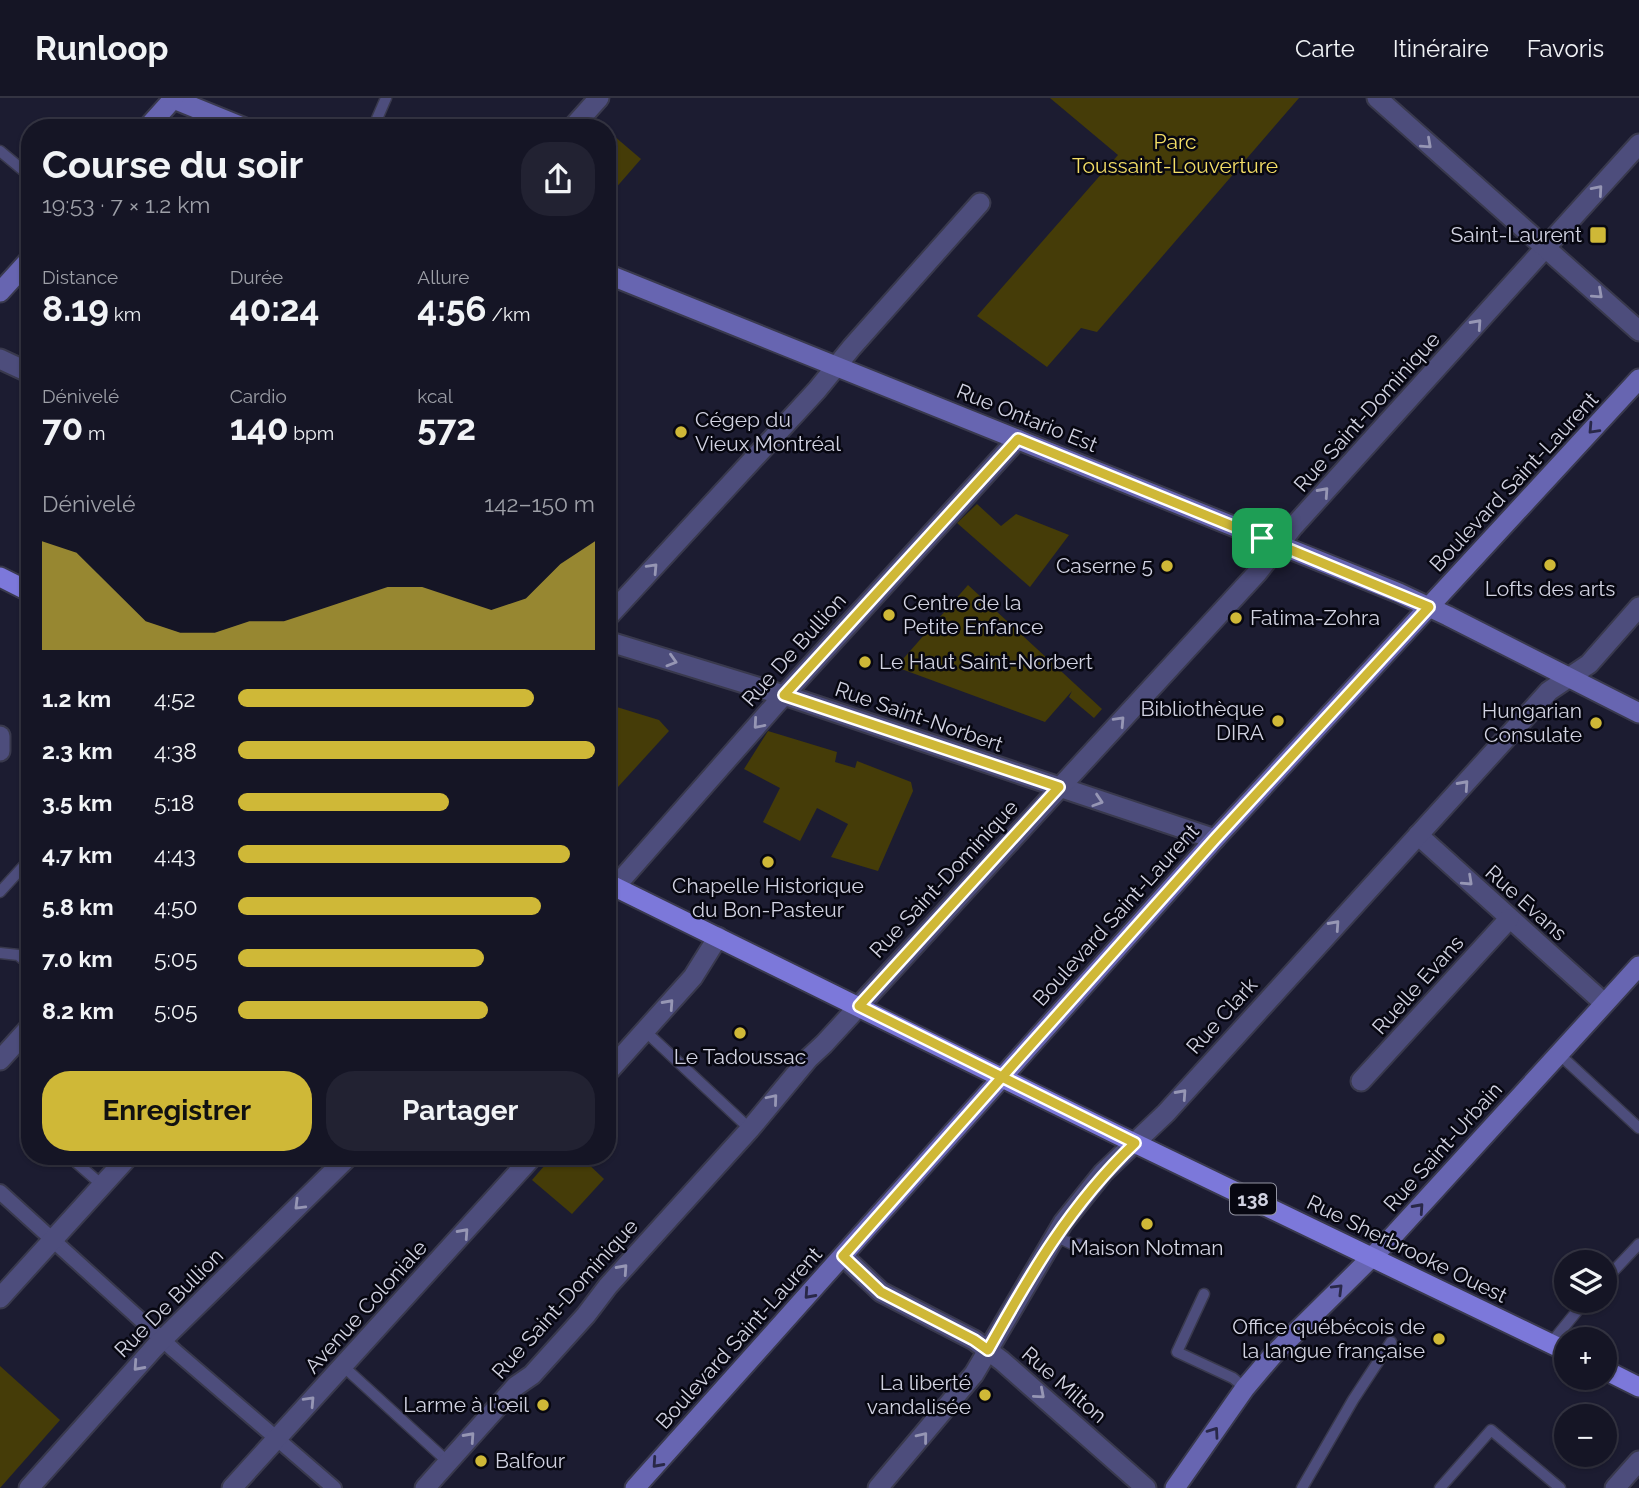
<!DOCTYPE html>
<html lang="fr">
<head>
<meta charset="utf-8">
<style>
	:root { --surface:#151525; --page:#222232; --text:#f1f3f6; --muted:#9d9fa7; --line:#343442; --accent:#cfb837 }
	body { margin:0; font-family:Raleway,sans-serif; background:var(--page); color:var(--text); height:100vh; display:flex; flex-direction:column; font-size:26px; white-space:nowrap }
	* { box-sizing:border-box; margin:0 }
	p { font-size:23px; color:var(--muted) }
	.icon { flex:none; width:38px; height:38px; fill:none; stroke:currentColor; stroke-width:2; stroke-linecap:round; stroke-linejoin:round }
	.map { position:relative; flex:1; overflow:hidden }
	.panel { position:absolute; left:21px; top:21px; width:595px; height:1046px; display:flex; flex-direction:column; background:var(--surface); border-radius:28px; box-shadow:0 2px 5px #0004,0 0 0 2px var(--line) }
	.panel>* { flex:none }
	.tools { position:absolute; left:1554px; top:1152px; display:grid; gap:14px }
	.tools a { display:grid; place-items:center; width:63px; height:63px; border-radius:50%; background:var(--surface); box-shadow:0 2px 5px #0004,0 0 0 2px var(--line); font-size:35px }
	.pin { position:absolute; display:grid; place-items:center; width:60px; height:60px; color:#fff; margin:-30px; border-radius:14px; box-shadow:0 4px 10px #0006 }
	.round { display:grid; place-items:center; flex:none; width:74px; height:74px; border-radius:28px; background:var(--page) }
	.headline { display:flex; align-items:center; justify-content:space-between; height:119px; padding:0 21px }
	h1 { font-size:38px; font-weight:700; line-height:52px }
	.stats { display:grid; grid-template-columns:repeat(3,1fr); gap:10px; height:119px; padding:7px 21px }
	.stats div { display:grid; align-content:center }
	.stats b { font-size:35px; font-weight:700 }
	.stats small { font-size:19px; font-weight:400 }
	.stats p { font-size:19px }
	.chart { height:196px; padding:14px 21px }
	.chart p { display:flex; justify-content:space-between }
	.chart svg { width:100%; height:126px; margin-top:7px; fill:var(--accent); opacity:.7 }
	.action { display:flex; gap:14px; margin-top:auto; padding:14px 21px }
	.action a { flex:1; height:80px; border-radius:28px; background:var(--accent); color:#111; font-size:28px; font-weight:700; line-height:80px; text-align:center }
	.action a+a { background:var(--page); color:var(--text) }
	ul { padding:0 21px; list-style:none; font-size:23px }
	li { display:grid; grid-template-columns:112px 84px 1fr; align-items:center; height:52px }
	li i { height:18px; border-radius:9px; background:var(--accent) }
	header { display:flex; align-items:center; gap:42px; box-sizing:border-box; height:98px; padding:0 35px; background:var(--surface); border-bottom:2px solid var(--line) }
	header strong { font-size:33px }
	nav { display:flex; gap:38px; margin-inline-start:auto; font-size:24px }
	.map>svg:first-child { display:block }
</style>
</head>
<body>
<header>
<strong>Runloop</strong>
<nav><a>Carte</a><a>Itinéraire</a><a>Favoris</a></nav>
</header>
<div class="map">
<svg width="1639" height="1390" viewBox="0 0 1639 1390">
	<rect width="100%" height="100%" fill="#1c1c31"/>
	<g fill="#453c08">
		<path d="M1050,0H1299L1097,234L1081,230L1047,269L977,218L1118,57Z"/>
		<path d="M607,32L641,61L607,100Z"/>
		<path d="M977,406L1001,428L1016,416L1069,437L1030,489L957,425Z"/>
		<path d="M968,487L1102,611L1094,620L1069,599L1072,593L1045,624L896,569Z"/>
		<path d="M607,606L659,622L669,633L607,701Z"/>
		<path d="M768,633L837,654L835,664L855,670L857,663L911,684L913,693L878,773L831,759L848,726L817,710L800,743L763,724L780,690L744,671Z"/>
		<path d="M552,1059H581L604,1081L572,1116L532,1082Z"/>
		<path d="M0,1268L60,1322L0,1390Z"/>
	</g>
	<g fill="none" stroke-linecap="round" stroke-linejoin="round">
		<g stroke="#39394d" stroke-width="13">
			<g id="service">
				<path d="M373,30L386,0"/>
				<path d="M0,53L30,78"/>
				<path d="M0,794L30,761"/>
				<path d="M0,855L18,857L30,867"/>
				<path d="M645,933L750,1031"/>
				<path d="M1559,956L1639,1030"/>
				<path d="M70,1059L102,1087"/>
				<path d="M1055,1138L1074,1147L1079,1146"/>
				<path d="M1605,1182L1639,1146"/>
				<path d="M1204,1196L1177,1254L1233,1280L1245,1290"/>
				<path d="M1551,1245L1586,1202"/>
				<path d="M343,1268L448,1364"/>
				<path d="M1302,1390L1353,1302L1391,1244"/>
				<path d="M1440,1390L1491,1332L1560,1390"/>
			</g>
		</g>
		<g stroke="#39394d" stroke-width="18">
			<path id="pedestrian" d="M0,1094L175,1253L334,1390"/>
		</g>
		<g stroke="#39394d" stroke-width="23">
			<g id="minor">
				<path d="M572,30L599,0"/>
				<path d="M0,261L30,275"/>
				<path d="M607,520L817,292L852,249L980,105"/>
				<path d="M607,543L793,600L1215,741"/>
				<path d="M0,638V653"/>
				<path d="M1418,737L1604,905"/>
				<path d="M607,798L775,607L1018,341"/>
				<path d="M0,962L30,929"/>
				<path d="M607,975L693,879L718,839"/>
				<path d="M1361,983L1509,821"/>
				<path d="M843,1158L881,1194L974,1242L1002,1263L1146,1390"/>
				<path d="M0,1200L128,1059"/>
				<path d="M29,1390L154,1250L348,1059"/>
				<path d="M232,1390L532,1059"/>
				<path d="M425,1390L516,1288L532,1277L586,1217L608,1188L750,1031L809,960L824,946L1258,474L1293,429L1639,46"/>
				<path d="M878,1390L974,1276L1063,1125L1103,1075L1166,1015L1549,593L1589,566L1639,509"/>
				<path d="M1615,1390L1639,1363"/>
			</g>
		</g>
		<g stroke="#39394d" stroke-width="23">
			<path id="tertiary" d="M1377,0L1639,233"/>
		</g>
		<g stroke="#39394d" stroke-width="23">
			<g id="secondary">
				<path d="M171,0L245,30"/>
				<path d="M147,30L174,0"/>
				<path d="M607,176L1399,495L1448,518L1639,615"/>
				<path d="M0,194L30,161"/>
				<path d="M635,1390L1215,741L1639,281"/>
				<path d="M1175,1390L1245,1290L1273,1257L1392,1139L1639,868"/>
			</g>
		</g>
		<g stroke="#39394d" stroke-width="23">
			<g id="primary">
				<path d="M0,479L30,494"/>
				<path d="M607,785L1118,1037L1566,1253"/>
				<path d="M1605,1272L1639,1289"/>
			</g>
		</g>
		<use href="#service" stroke="#4d4d7c" stroke-width="10"/>
		<use href="#pedestrian" stroke="#4d4d7c" stroke-width="14"/>
		<use href="#minor" stroke="#4d4d7c" stroke-width="19"/>
		<use href="#tertiary" stroke="#4d4d7c" stroke-width="19"/>
		<use href="#secondary" stroke="#6765b1" stroke-width="19"/>
		<use href="#primary" stroke="#7c78da" stroke-width="19"/>
	</g>
	<defs><path id="oneway-chevron" d="M-2-3.5L2.5 0L-2 3.5" fill="none" stroke-width="1.6" stroke-linecap="round" stroke-linejoin="round" transform="scale(1.75)"/></defs>
	<g stroke="#9696b4">
		<use href="#oneway-chevron" transform="translate(1427 46) rotate(42)"/>
		<use href="#oneway-chevron" transform="translate(1598 92) rotate(-49)"/>
		<use href="#oneway-chevron" transform="translate(1598 196) rotate(42)"/>
		<use href="#oneway-chevron" transform="translate(1477 226) rotate(-48)"/>
		<use href="#oneway-chevron" transform="translate(1324 394) rotate(-48)"/>
		<use href="#oneway-chevron" transform="translate(653 470) rotate(-47)"/>
		<use href="#oneway-chevron" transform="translate(672 563) rotate(17)"/>
		<use href="#oneway-chevron" transform="translate(1120 623) rotate(-47)"/>
		<use href="#oneway-chevron" transform="translate(758 626) rotate(131)"/>
		<use href="#oneway-chevron" transform="translate(1464 687) rotate(-48)"/>
		<use href="#oneway-chevron" transform="translate(1098 703) rotate(18)"/>
		<use href="#oneway-chevron" transform="translate(1468 783) rotate(43)"/>
		<use href="#oneway-chevron" transform="translate(1335 827) rotate(-48)"/>
		<use href="#oneway-chevron" transform="translate(669 906) rotate(-48)"/>
		<use href="#oneway-chevron" transform="translate(1182 996) rotate(-48)"/>
		<use href="#oneway-chevron" transform="translate(773 1001) rotate(-50)"/>
		<use href="#oneway-chevron" transform="translate(299 1107) rotate(135)"/>
		<use href="#oneway-chevron" transform="translate(464 1135) rotate(-48)"/>
		<use href="#oneway-chevron" transform="translate(623 1171) rotate(-48)"/>
		<use href="#oneway-chevron" transform="translate(138 1268) rotate(132)"/>
		<use href="#oneway-chevron" transform="translate(1040 1296) rotate(41)"/>
		<use href="#oneway-chevron" transform="translate(310 1303) rotate(-47)"/>
		<use href="#oneway-chevron" transform="translate(470 1339) rotate(-48)"/>
		<use href="#oneway-chevron" transform="translate(923 1339) rotate(-51)"/>
	</g>
	<g stroke="#292849">
		<use href="#oneway-chevron" transform="translate(1593 331) rotate(133)"/>
		<use href="#oneway-chevron" transform="translate(1419 1110) rotate(-48)"/>
		<use href="#oneway-chevron" transform="translate(1338 1191) rotate(-45)"/>
		<use href="#oneway-chevron" transform="translate(809 1196) rotate(132)"/>
		<use href="#oneway-chevron" transform="translate(1214 1334) rotate(-55)"/>
		<use href="#oneway-chevron" transform="translate(657 1365) rotate(132)"/>
	</g>
	<g fill="none" stroke-linecap="round" stroke-linejoin="round">
		<g stroke="#fff" stroke-width="14">
			<path id="route" d="M1262,440L1018,341L784,597L1059,689L859,908L1002,979L843,1158L881,1194L974,1242L988,1252C1031,1175 1070,1107 1135,1045L1002,979L1215,741L1429,509L1262,440"/>
		</g>
		<use href="#route" stroke="#cfb837" stroke-width="9"/>
	</g>
	<g fill="#cfb837" stroke="#070711" stroke-width="2.5">
		<rect x="1589" y="128" width="18" height="18" rx="3.5"/>
		<circle cx="681" cy="334" r="7"/>
		<circle cx="1550" cy="467" r="7"/>
		<circle cx="1167" cy="468" r="7"/>
		<circle cx="889" cy="517" r="7"/>
		<circle cx="1236" cy="520" r="7"/>
		<circle cx="865" cy="564" r="7"/>
		<circle cx="1278" cy="623" r="7"/>
		<circle cx="1596" cy="625" r="7"/>
		<circle cx="768" cy="764" r="7"/>
		<circle cx="740" cy="935" r="7"/>
		<circle cx="1147" cy="1126" r="7"/>
		<circle cx="1439" cy="1241" r="7"/>
		<circle cx="985" cy="1297" r="7"/>
		<circle cx="543" cy="1307" r="7"/>
		<circle cx="481" cy="1363" r="7"/>
	</g>
	<g text-anchor="middle" stroke-width="5" stroke-linejoin="round" paint-order="stroke">
		<rect fill="#070711" stroke="#9495a3" stroke-width="2" x="1230" y="1085.5" width="46" height="31" rx="5"/>
		<g font-size="19" font-weight="bold" fill="#d1d2e1">
			<text x="1253" y="1108">138</text>
		</g>
		<g font-size="21" fill="#f4de66" stroke="#070711">
			<text x="1175" y="51">Parc<tspan x="1175" dy="24">Toussaint-Louverture</tspan></text>
		</g>
		<g font-size="21" fill="#d1d2e1" stroke="#070711" text-anchor="end">
			<text x="1582" y="144">Saint-Laurent</text>
			<text x="695" y="329" text-anchor="start">Cégep du<tspan x="695" dy="24">Vieux Montréal</tspan></text>
			<text x="1153" y="475">Caserne 5</text>
			<text x="1550" y="498" text-anchor="middle">Lofts des arts</text>
			<text x="903" y="512" text-anchor="start">Centre de la<tspan x="903" dy="24">Petite Enfance</tspan></text>
			<text x="1250" y="527" text-anchor="start">Fatima-Zohra</text>
			<text x="879" y="571" text-anchor="start">Le Haut Saint-Norbert</text>
			<text x="1264" y="618">Bibliothèque<tspan x="1264" dy="24">DIRA</tspan></text>
			<text x="1582" y="620">Hungarian<tspan x="1582" dy="24">Consulate</tspan></text>
			<text x="768" y="795" text-anchor="middle">Chapelle Historique<tspan x="768" dy="24">du Bon-Pasteur</tspan></text>
			<text x="740" y="966" text-anchor="middle">Le Tadoussac</text>
			<text x="1147" y="1157" text-anchor="middle">Maison Notman</text>
			<text x="1425" y="1236">Office québécois de<tspan x="1425" dy="24">la langue française</tspan></text>
			<text x="971" y="1292">La liberté<tspan x="971" dy="24">vandalisée</tspan></text>
			<text x="529" y="1314">Larme à l'œil</text>
			<text x="495" y="1370" text-anchor="start">Balfour</text>
		</g>
		<g font-size="21" fill="#d1d2e1" stroke="#070711">
			<text transform="translate(1367 314) rotate(-48)" y="7">Rue Saint-Dominique</text>
			<text transform="translate(1027 320) rotate(22)" y="7">Rue Ontario Est</text>
			<text transform="translate(1514 384) rotate(-47)" y="7">Boulevard Saint-Laurent</text>
			<text transform="translate(794 552) rotate(-48)" y="7">Rue De Bullion</text>
			<text transform="translate(919 619) rotate(19)" y="7">Rue Saint-Norbert</text>
			<text transform="translate(944 781) rotate(-47)" y="7">Rue Saint-Dominique</text>
			<text transform="translate(1526 805) rotate(42)" y="7">Rue Evans</text>
			<text transform="translate(1116 817) rotate(-48)" y="7">Boulevard Saint-Laurent</text>
			<text transform="translate(1418 887) rotate(-48)" y="7">Ruelle Evans</text>
			<text transform="translate(1222 918) rotate(-48)" y="7">Rue Clark</text>
			<text transform="translate(1443 1049) rotate(-48)" y="7">Rue Saint-Urbain</text>
			<text transform="translate(1407 1151) rotate(26)" y="7">Rue Sherbrooke Ouest</text>
			<text transform="translate(565 1201) rotate(-48)" y="7">Rue Saint-Dominique</text>
			<text transform="translate(169 1205) rotate(-45)" y="7">Rue De Bullion</text>
			<text transform="translate(366 1209) rotate(-48)" y="7">Avenue Coloniale</text>
			<text transform="translate(739 1240) rotate(-48)" y="7">Boulevard Saint-Laurent</text>
			<text transform="translate(1064 1287) rotate(41)" y="7">Rue Milton</text>
		</g>
	</g>
</svg>
<div class="tools">
<a><svg class="icon" aria-label="layers" viewBox="0 0 24 24"><path d="M12 4l9 5-9 5-9-5zM3 14l9 5 9-5"/></svg></a>
<a>+</a>
<a>−</a>
</div>
<div class="pin" style="left:1262px;top:440px;background:#1e9e55"><svg class="icon" aria-label="arrive" viewBox="0 0 24 24"><path d="M6 21V4h12l-3 4 3 4H6"/></svg></div>
<section class="panel">
<div class="headline"><div><h1>Course du soir</h1><p>19:53 · 7 × 1.2 km</p></div><a class="round"><svg class="icon" aria-label="share" viewBox="0 0 24 24"><path d="M12 15V3M7 8l5-5 5 5M5 13v7h14v-7"/></svg></a></div>
<div class="stats">
<div><p>Distance</p><b>8.19<small> km</small></b></div>
<div><p>Durée</p><b>40:24</b></div>
<div><p>Allure</p><b>4:56<small> /km</small></b></div>
</div>
<div class="stats">
<div><p>Dénivelé</p><b>70<small> m</small></b></div>
<div><p>Cardio</p><b>140<small> bpm</small></b></div>
<div><p>kcal</p><b>572</b></div>
</div>
<div class="chart"><p><span>Dénivelé</span>142–150 m</p>
<svg viewBox="0 0 160 44" preserveAspectRatio="none"><path d="M0 44V6L10 10L20 22L30 34L40 38L50 38L60 34L70 34L80 30L90 26L100 22L110 22L120 26L130 30L140 26L150 14L160 6V44z"/></svg>
</div>
<ul>
<li><b>1.2 km</b>4:52<i style="width:83%"></i></li>
<li><b>2.3 km</b>4:38<i style="width:100%"></i></li>
<li><b>3.5 km</b>5:18<i style="width:59%"></i></li>
<li><b>4.7 km</b>4:43<i style="width:93%"></i></li>
<li><b>5.8 km</b>4:50<i style="width:85%"></i></li>
<li><b>7.0 km</b>5:05<i style="width:69%"></i></li>
<li><b>8.2 km</b>5:05<i style="width:70%"></i></li>
</ul>
<div class="action"><a>Enregistrer</a><a>Partager</a></div>
</section>
</div>
</body>
</html>
